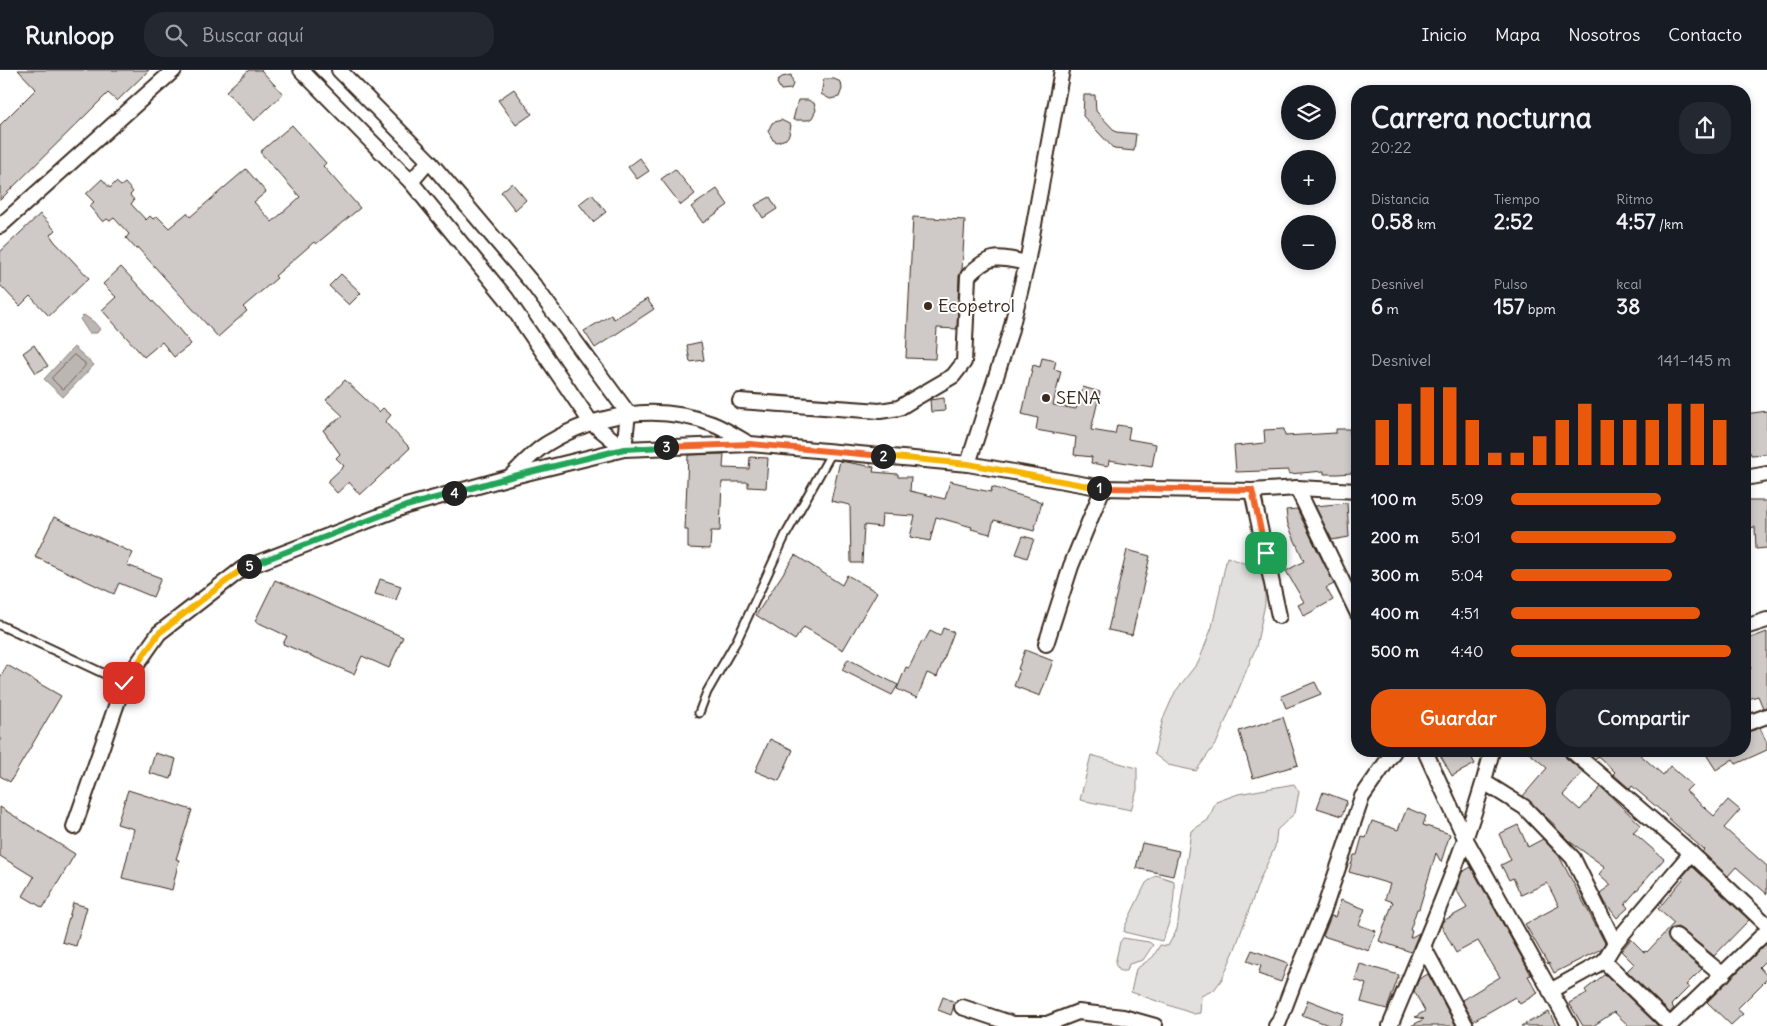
<!DOCTYPE html>
<html lang="es">
<head>
<meta charset="utf-8">
<style>
	:root { --surface:#171b24; --page:#242831; --text:#f1f3f6; --muted:#9ea1a6; --line:#363941; --accent:#ea580c }
	body { margin:0; font-family:Delius,sans-serif; background:var(--page); color:var(--text); height:100vh; display:flex; flex-direction:column; font-size:19px; white-space:nowrap }
	* { box-sizing:border-box; margin:0 }
	p { font-size:16px; color:var(--muted) }
	.icon { flex:none; width:28px; height:28px; fill:none; stroke:currentColor; stroke-width:2; stroke-linecap:round; stroke-linejoin:round }
	.map { position:relative; flex:1; overflow:hidden }
	.side { position:absolute; left:1351px; top:15px; width:400px; height:672px; display:flex; flex-direction:column; background:var(--surface); border-radius:20px; box-shadow:0 2px 8px #0003 }
	.side>* { flex:none }
	.controls { position:absolute; left:1281px; top:15px; display:grid; gap:10px }
	.controls a { display:grid; place-items:center; width:55px; height:55px; border-radius:50%; background:var(--surface); box-shadow:0 2px 8px #0003; font-size:25px }
	.pin { position:absolute; display:grid; place-items:center; width:42px; height:42px; color:#fff; margin:-21px; border-radius:10px; box-shadow:0 2px 8px #0006 }
	.km { position:absolute; width:25px; height:25px; margin:-12px; border-radius:50%; background:#222; color:#fff; font-size:14px; line-height:25px; text-align:center }
	.round { display:grid; place-items:center; flex:none; width:52px; height:52px; border-radius:20px; background:var(--page) }
	.head { display:flex; align-items:center; justify-content:space-between; height:85px; padding:0 20px }
	h1 { font-size:28px; font-weight:700; line-height:38px }
	.stats { display:grid; grid-template-columns:repeat(3,1fr); gap:8px; height:85px; padding:5px 20px }
	.stats div { display:grid; align-content:center }
	.stats b { font-size:21px; font-weight:700 }
	.stats small { font-size:14px; font-weight:400 }
	.stats p { font-size:14px }
	.chart { height:140px; padding:10px 20px }
	.chart p { display:flex; justify-content:space-between }
	.chart svg { width:100%; height:90px; margin-top:5px; stroke:var(--accent); stroke-width:6 }
	.cta { display:flex; gap:10px; margin-top:auto; padding:10px 20px }
	.cta a { flex:1; height:58px; border-radius:20px; background:var(--accent); color:#fff; font-size:20px; font-weight:700; line-height:58px; text-align:center }
	.cta a+a { background:var(--page); color:var(--text) }
	ul { padding:0 20px; list-style:none; font-size:16px }
	li { display:grid; grid-template-columns:80px 60px 1fr; align-items:center; height:38px }
	li i { height:12px; border-radius:6px; background:var(--accent) }
	header { display:flex; align-items:center; gap:30px; box-sizing:border-box; height:70px; padding:0 25px; background:var(--surface); border-bottom:1px solid var(--line) }
	header strong { font-size:24px }
	nav { display:flex; gap:28px; margin-inline-start:auto; font-size:18px }
	.search { width:350px; height:45px; background:var(--page); display:flex; align-items:center; gap:12px; box-sizing:border-box; padding:0 18px; border-radius:20px; color:var(--muted); font-size:19px }
	.map>svg:first-child { display:block }
</style>
</head>
<body>
<header>
<strong>Runloop</strong>
<div class="search"><svg class="icon" aria-label="search" viewBox="0 0 24 24"><circle cx="10" cy="10" r="6"/><path d="M15 15l6 6"/></svg>Buscar aquí</div>
<nav><a>Inicio</a><a>Mapa</a><a>Nosotros</a><a>Contacto</a></nav>
</header>
<div class="map">
<svg width="1767" height="956" viewBox="0 0 1767 956">
	<rect width="100%" height="100%" fill="#fff"/>
	<filter id="ink" filterUnits="userSpaceOnUse"><feTurbulence type="fractalNoise" baseFrequency=".02" numOctaves="2"/><feDisplacementMap in="SourceGraphic" scale="10" xChannelSelector="R" yChannelSelector="G"/><feConvolveMatrix kernelMatrix="1 2 1 2 8 2 1 2 1" color-interpolation-filters="sRGB"/></filter>
	<g filter="url(#ink)">
		<g fill="#e2e0de" stroke="#8e857e">
			<path d="M1227,487L1257,498L1265,512V534L1256,577L1217,672L1196,701L1168,695L1154,684L1163,649L1175,622L1199,591L1212,557Z"/>
			<path d="M1091,685L1137,698V720L1131,740L1080,730Z"/>
			<path d="M1294,714L1299,722L1295,743L1277,760L1275,777L1260,809L1235,879L1222,909L1214,920L1201,926L1200,943L1194,944L1131,922L1136,899L1153,887L1160,875L1168,876L1177,859L1191,761L1208,750L1216,732L1238,724Z"/>
			<path d="M1156,805L1174,811C1175,834 1171,850 1162,871L1124,862L1125,856L1146,813Z"/>
			<path d="M1123,868L1149,872L1153,875L1143,890L1129,894L1127,901H1120L1115,894L1120,872Z"/>
		</g>
		<g fill="#bcb6b3" stroke="#887e77">
			<path d="M84,245L94,252L100,259L97,263H89L80,249Z"/>
			<path d="M74,277L94,295L63,327L44,309Z"/>
		</g>
		<g fill="none" stroke-linecap="round" stroke-linejoin="round">
			<path stroke="#6f625a" stroke-width="1" d="M74,285L85,293V296L65,318L62,319L53,310L52,308Z"/>
		</g>
		<g fill="#cfcac7" stroke="#3b2a1e">
			<path d="M18,0H149L117,31L108,23L0,130V55L36,19Z"/>
			<path d="M249,0H261L283,24L254,51L226,21Z"/>
			<path d="M791,5L793,14L791,19L781,20L777,13L779,9L782,7Z"/>
			<path d="M824,9H834L841,12L842,19L839,27L830,29L821,24Z"/>
			<path d="M514,19L532,44L516,55L498,30Z"/>
			<path d="M1084,25H1095L1096,41L1116,62L1136,64L1134,81L1114,79L1083,46Z"/>
			<path d="M798,30H808L814,33L816,40L812,48L808,50H793Z"/>
			<path d="M781,50L791,55L789,65L786,69L777,72L773,70L768,61L772,53Z"/>
			<path d="M292,55L326,93L323,96L360,138L316,174L314,172L275,206L277,208L243,237L247,241L218,267L137,177L136,179L126,168L129,164L114,148L110,151L107,149L103,152L89,136L94,132L86,124L102,109L110,118L116,112L121,116L125,113L133,122L130,125L134,130L131,134L146,150L150,146L153,149L157,146L169,158L187,143L190,147L246,99L266,122L254,132L272,152L300,127L260,82Z"/>
			<path d="M640,88L649,101L637,109L628,97Z"/>
			<path d="M675,99L695,124L681,135L661,109Z"/>
			<path d="M512,113L526,130L515,140L501,122Z"/>
			<path d="M717,119L728,135L703,153L691,137Z"/>
			<path d="M592,124L606,142L593,152L579,134Z"/>
			<path d="M770,127L777,139L763,148L755,135Z"/>
			<path d="M40,144L55,160L50,165L55,172L89,208L49,246L30,226L20,236L0,215V182Z"/>
			<path d="M913,147L965,150L962,200L959,206L957,259L937,258L935,289L906,288Z"/>
			<path d="M121,197L178,258L191,274L174,287L162,272L144,287L102,240L116,227L103,214Z"/>
			<path d="M341,204L361,223L349,235L329,216Z"/>
			<path d="M647,229L654,239L595,278L584,261L611,245L614,249Z"/>
			<path d="M701,272L704,290L690,292L687,275Z"/>
			<path d="M34,275L48,296L36,303L23,283Z"/>
			<path d="M1042,288L1056,291L1054,299L1061,301L1053,335L1076,339L1083,317L1100,322L1091,360L1115,364L1117,355L1130,357L1128,369L1156,374L1152,397L1109,390L1108,396L1091,393L1092,387L1074,385L1076,367L1036,360L1038,348L1022,344L1033,295L1040,297Z"/>
			<path d="M345,310L379,342L383,338L391,345L385,352L410,378L360,425L349,412L337,423L327,412L344,396L336,388L340,384L323,360L343,346L326,330Z"/>
			<path d="M944,328L945,341L931,342L930,330Z"/>
			<path d="M1767,341V384L1751,385L1750,382L1745,383V344Z"/>
			<path d="M1284,359L1285,366L1336,363V359H1350V365H1358V401H1352V403L1338,404H1324V401L1289,404V400L1236,402L1234,376L1265,373L1264,360Z"/>
			<path d="M724,384L723,398L749,399L750,387L768,388L766,418L748,417V412H722L720,461H711L710,479L688,478V460H685L688,385Z"/>
			<path d="M840,391L874,397L873,402L898,404V407H911L910,421L945,429L950,411L966,415V417L991,422L992,417L1042,432L1034,461L994,450L990,464L971,459L972,457L936,447L930,471L910,467L915,446L882,444L881,457L864,455L862,493H851L850,435L831,431Z"/>
			<path d="M1745,431H1767V478L1756,479L1755,457L1745,459Z"/>
			<path d="M1347,433L1349,467L1332,470L1315,436Z"/>
			<path d="M1297,439L1334,514L1326,518L1333,530L1304,546L1298,535L1304,532L1286,501L1304,491L1288,455L1286,440Z"/>
			<path d="M54,447L133,483L127,495L161,508L153,527L119,513L114,524L35,487Z"/>
			<path d="M1023,466L1034,469L1027,488L1016,484Z"/>
			<path d="M1127,480L1150,486L1132,565L1108,560Z"/>
			<path d="M795,485L842,515L847,505L877,522L843,580L804,557L795,570L756,545Z"/>
			<path d="M380,509L401,516L396,530L375,524Z"/>
			<path d="M275,510L403,567L389,598L362,586L354,604L283,574L287,566L255,551Z"/>
			<path d="M943,558L954,562L937,607L927,603L917,628L897,619L906,597L909,598L922,571L924,572L930,561L940,566Z"/>
			<path d="M1767,562V637L1763,638L1758,626L1745,630V605L1750,603L1748,600L1751,599L1745,582V570Z"/>
			<path d="M1025,580L1053,591L1040,626L1014,616L1020,600L1018,599Z"/>
			<path d="M848,589L898,615L892,625L842,600Z"/>
			<path d="M7,595L61,626L10,712L0,706V608Z"/>
			<path d="M1315,612L1321,624L1286,638L1281,626Z"/>
			<path d="M1283,647L1298,695L1253,708L1239,661Z"/>
			<path d="M1760,658L1767,673V680L1736,694L1733,689L1716,700L1704,681H1745V663Z"/>
			<path d="M770,669L793,680L779,711L755,701Z"/>
			<path d="M1438,681H1468L1475,694L1452,706Z"/>
			<path d="M1527,681H1563L1566,688L1583,702L1563,725L1580,740L1601,717L1641,755L1633,762L1664,789L1625,834L1628,838L1617,848L1606,834L1600,823L1611,815L1599,804L1605,797L1569,771L1556,758L1557,757L1523,726L1547,698Z"/>
			<path d="M1586,681H1636L1663,705L1670,696L1692,715L1686,721L1714,746L1728,730L1740,740L1724,758L1767,796V824L1736,797L1728,806L1702,782L1704,780L1666,746V745L1632,716L1630,719L1613,704L1615,702L1598,686L1595,689Z"/>
			<path d="M155,683L176,689L171,709L149,703Z"/>
			<path d="M128,720L192,740L176,789L179,790L172,820L122,808L134,759L117,754Z"/>
			<path d="M1323,722L1347,731L1342,746L1317,738Z"/>
			<path d="M0,737L75,784L43,838L23,826L34,807L0,786Z"/>
			<path d="M1407,738L1426,746L1423,755L1450,764L1441,792L1436,783L1419,839H1417L1410,860L1412,861L1410,868L1419,863L1411,882L1379,871L1393,832L1385,829L1390,814L1349,802L1354,785H1357L1362,767L1366,768L1372,751L1398,760Z"/>
			<path d="M1518,755L1528,777L1543,769L1559,786L1605,873L1601,879L1554,903L1549,893L1548,894L1525,854L1559,836L1547,813L1521,825L1513,808L1509,810L1501,795L1511,790L1499,764Z"/>
			<path d="M1142,773L1179,781L1173,806L1136,798Z"/>
			<path d="M1692,796L1749,850L1714,886L1681,859L1677,857L1670,860L1667,865L1670,872L1702,899L1686,915L1689,917L1671,935L1674,938L1670,943L1627,901L1634,894L1621,881L1631,869L1644,882L1646,881L1647,882L1674,853L1658,839L1684,808L1682,807Z"/>
			<path d="M1471,797L1526,895L1531,905L1528,906L1538,923L1520,934L1515,927L1473,951L1462,930L1500,907L1478,871L1456,883L1441,855L1443,851L1467,838L1456,819L1462,802Z"/>
			<path d="M1341,830L1365,839L1359,855L1376,861L1369,881L1323,866L1331,846L1335,847Z"/>
			<path d="M73,833L87,837L76,876L62,872Z"/>
			<path d="M1767,873V894L1765,891L1759,897L1767,906V909L1737,939L1743,944L1731,955L1707,932Z"/>
			<path d="M1252,880L1288,893L1281,912L1258,904L1261,896L1247,891Z"/>
			<path d="M1360,894L1399,905L1387,939L1361,932L1366,914L1355,910Z"/>
			<path d="M1428,904L1456,956H1411L1424,949L1415,947L1425,941L1414,921L1419,909Z"/>
			<path d="M1605,904L1658,956H1629L1614,942L1593,956H1583L1569,933L1587,923L1585,920Z"/>
			<path d="M943,927L955,932L951,945L938,940Z"/>
			<path d="M1308,930L1344,944L1339,956H1331L1302,945Z"/>
			<path d="M1549,942L1556,956H1521Z"/>
		</g>
		<g fill="none" stroke-linecap="round" stroke-linejoin="round">
			<g stroke="#3b2a1e" stroke-width="11">
				<g id="lane">
					<path d="M0,555L124,613"/>
					<path d="M699,643L707,622L737,570L785,466L832,382"/>
				</g>
			</g>
			<g stroke="#3b2a1e" stroke-width="18">
				<g id="street">
					<path d="M301,0L411,112L506,228L590,351L624,379"/>
					<path d="M339,0L429,91L533,214L628,343L624,379"/>
					<path d="M411,112L429,91"/>
					<path d="M0,156L174,0"/>
					<path d="M740,331L880,341L899,338L912,330L953,306L964,292L968,206C990,183 998,187 1027,193"/>
					<path d="M968,394L1010,263L1027,193L1062,0"/>
					<path d="M511,406C522,395 534,381 548,373C598,343 657,333 712,354C725,359 737,367 749,374"/>
					<path d="M1745,408L1767,404"/>
					<path d="M1297,418L1358,544"/>
					<path d="M1252,421L1279,546"/>
					<path d="M1745,557L1767,550"/>
					<path d="M1046,574L1071,496L1103,418"/>
					<path d="M1745,654L1767,646"/>
					<path d="M1425,681L1465,768L1570,956"/>
					<path d="M1572,681L1691,783L1767,855"/>
					<path d="M1484,712L1524,737L1573,788L1615,873"/>
					<path d="M74,757L124,613L159,563L242,499L406,436L510,407L624,379L750,374L968,394L1103,418L1252,421L1297,418L1358,421"/>
					<path d="M1676,866L1723,905"/>
					<path d="M1423,876L1466,956"/>
					<path d="M1604,891L1670,955"/>
					<path d="M1550,921L1604,891L1615,873L1691,783"/>
					<path d="M962,937L1013,954H1047"/>
					<path d="M1046,956L1047,954L1078,942L1123,947L1155,956"/>
					<path d="M1276,956L1279,952L1301,894L1323,842L1362,727L1394,681"/>
					<path d="M1390,956C1427,866 1468,776 1492,681"/>
					<path d="M1669,956L1767,861"/>
				</g>
			</g>
			<use href="#lane" stroke="#fff" stroke-width="7"/>
			<use href="#street" stroke="#fff" stroke-width="14"/>
		</g>
	</g>
	<g fill="none" stroke-linecap="round" stroke-linejoin="round" filter="url(#ink)">
		<g stroke="#fff" stroke-width="10">
			<path id="split-1" d="M1099,418L1252,420L1266,483"/>
		</g>
		<g stroke="#fff" stroke-width="10">
			<path id="split-2" d="M883,386L968,394L1099,418"/>
		</g>
		<g stroke="#fff" stroke-width="10">
			<path id="split-3" d="M666,377L750,374L883,386"/>
		</g>
		<g stroke="#fff" stroke-width="10">
			<path id="split-4" d="M454,423L510,407L624,379L666,377"/>
		</g>
		<g stroke="#fff" stroke-width="10">
			<path id="split-5" d="M249,496L406,436L454,423"/>
		</g>
		<g stroke="#fff" stroke-width="10">
			<path id="split-6" d="M124,613L159,563L242,499L249,496"/>
		</g>
		<use href="#split-1" stroke="#f0652b" stroke-width="6"/>
		<use href="#split-2" stroke="#f5b400" stroke-width="6"/>
		<use href="#split-3" stroke="#f0652b" stroke-width="6"/>
		<use href="#split-4" stroke="#22a559" stroke-width="6"/>
		<use href="#split-5" stroke="#22a559" stroke-width="6"/>
		<use href="#split-6" stroke="#f5b400" stroke-width="6"/>
	</g>
	<g fill="#3b2a1e" stroke="#fff" stroke-width="2">
		<circle cx="928" cy="236" r="5"/>
		<circle cx="1046" cy="328" r="5"/>
	</g>
	<g text-anchor="middle" stroke-width="4" stroke-linejoin="round" paint-order="stroke">
		<g font-size="18" fill="#3b2a1e" stroke="#fff" text-anchor="start">
			<text x="938" y="242">Ecopetrol</text>
			<text x="1056" y="334">SENA</text>
		</g>
	</g>
</svg>
<div class="controls">
<a><svg class="icon" aria-label="layers" viewBox="0 0 24 24"><path d="M12 4l9 5-9 5-9-5zM3 14l9 5 9-5"/></svg></a>
<a>+</a>
<a>−</a>
</div>
<div class="pin" style="left:1266px;top:483px;background:#1e9e55"><svg class="icon" aria-label="arrive" viewBox="0 0 24 24"><path d="M6 21V4h12l-3 4 3 4H6"/></svg></div>
<div class="pin" style="left:124px;top:613px;background:#d93025"><svg class="icon" aria-label="check" viewBox="0 0 24 24"><path d="M5 12l5 5 9-10"/></svg></div>
<b class="km" style="left:1099px;top:418px">1</b>
<b class="km" style="left:883px;top:386px">2</b>
<b class="km" style="left:666px;top:377px">3</b>
<b class="km" style="left:454px;top:423px">4</b>
<b class="km" style="left:249px;top:496px">5</b>
<section class="side">
<div class="head"><div><h1>Carrera nocturna</h1><p>20:22</p></div><a class="round"><svg class="icon" aria-label="share" viewBox="0 0 24 24"><path d="M12 15V3M7 8l5-5 5 5M5 13v7h14v-7"/></svg></a></div>
<div class="stats">
<div><p>Distancia</p><b>0.58<small> km</small></b></div>
<div><p>Tiempo</p><b>2:52</b></div>
<div><p>Ritmo</p><b>4:57<small> /km</small></b></div>
</div>
<div class="stats">
<div><p>Desnivel</p><b>6<small> m</small></b></div>
<div><p>Pulso</p><b>157<small> bpm</small></b></div>
<div><p>kcal</p><b>38</b></div>
</div>
<div class="chart"><p><span>Desnivel</span>141–145 m</p>
<svg viewBox="0 0 160 44" preserveAspectRatio="none"><path d="M5 44V22M15 44V14M25 44V6M35 44V6M45 44V22M55 44V38M65 44V38M75 44V30M85 44V22M95 44V14M105 44V22M115 44V22M125 44V22M135 44V14M145 44V14M155 44V22"/></svg>
</div>
<ul>
<li><b>100 m</b>5:09<i style="width:68%"></i></li>
<li><b>200 m</b>5:01<i style="width:75%"></i></li>
<li><b>300 m</b>5:04<i style="width:73%"></i></li>
<li><b>400 m</b>4:51<i style="width:86%"></i></li>
<li><b>500 m</b>4:40<i style="width:100%"></i></li>
</ul>
<div class="cta"><a>Guardar</a><a>Compartir</a></div>
</section>
</div>
</body>
</html>
